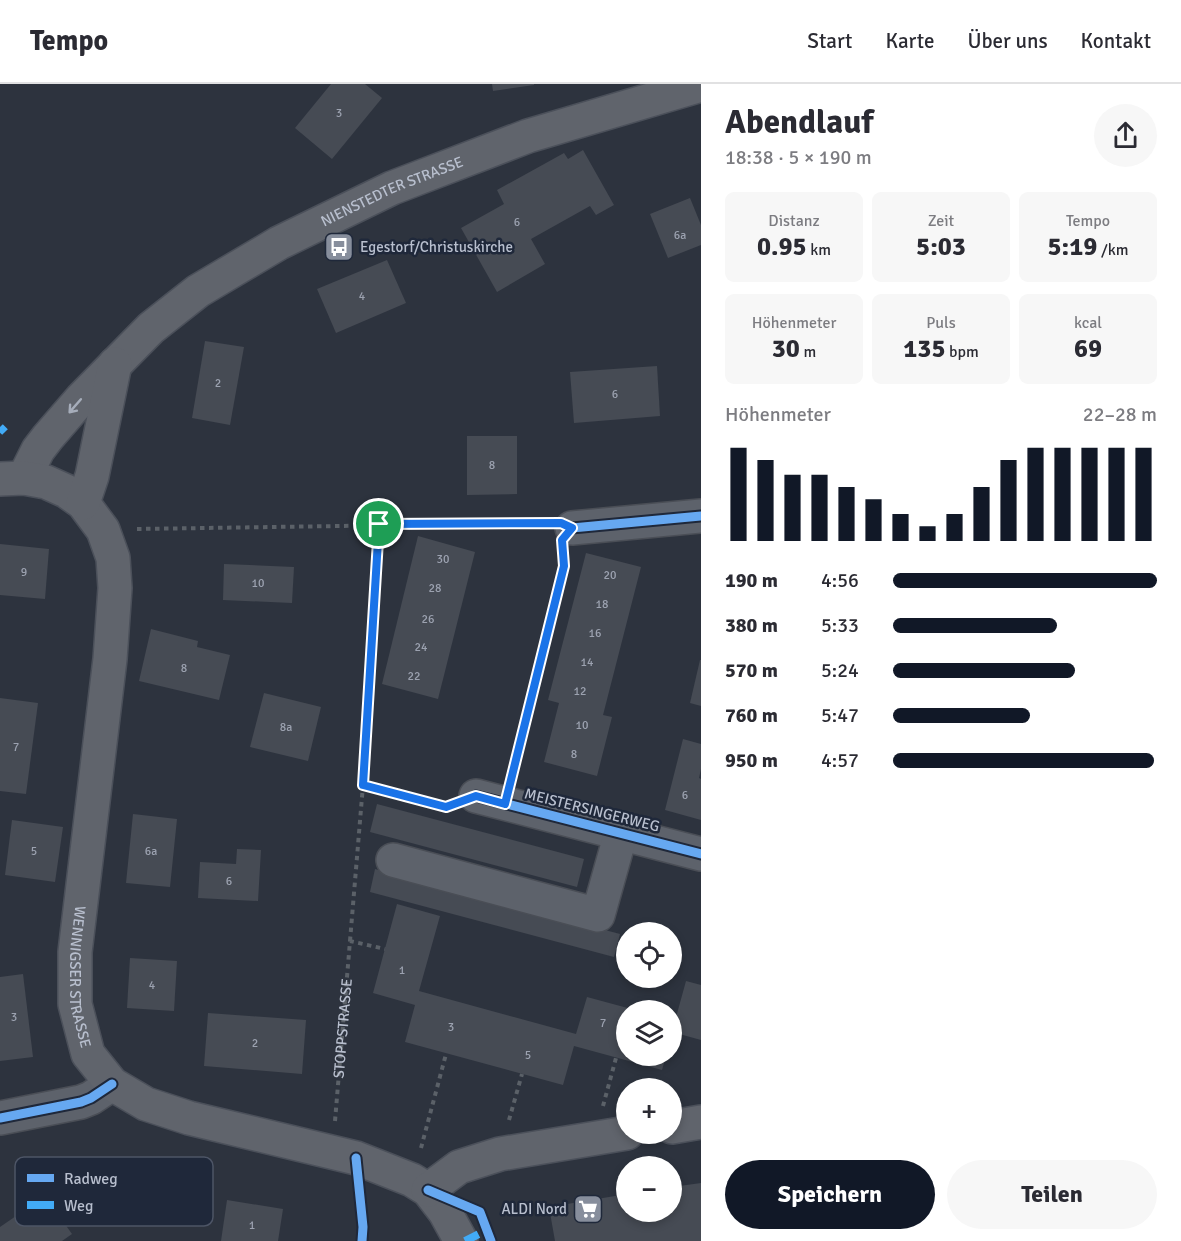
<!DOCTYPE html>
<html lang="de">
<head>
<meta charset="utf-8">
<style>
	:root { --surface:#fff; --page:#f7f7f7; --text:#2b2b33; --muted:#7c7c81; --line:#e1e1e2; --accent:#111827 }
	body { margin:0; font-family:Signika,sans-serif; background:var(--page); color:var(--text); height:100vh; display:flex; flex-direction:column; font-size:22px; white-space:nowrap }
	* { box-sizing:border-box; margin:0 }
	p { font-size:20px; color:var(--muted) }
	.icon { flex:none; width:33px; height:33px; fill:none; stroke:currentColor; stroke-width:2; stroke-linecap:round; stroke-linejoin:round }
	.map { position:relative; flex:1; overflow:hidden }
	.panel { display:flex; flex-direction:column; background:var(--surface); width:480px }
	.panel>* { flex:none }
	.tools { position:absolute; left:616px; top:838px; display:grid; gap:12px }
	.tools a { display:grid; place-items:center; width:66px; height:66px; border-radius:50%; background:var(--surface); box-shadow:0 3px 9px #0003; font-size:30px }
	.pin { position:absolute; display:grid; place-items:center; width:51px; height:51px; color:#fff; margin:-26px; border:3px solid #fff; border-radius:50%; box-shadow:0 2px 6px #0007 }
	.round { display:grid; place-items:center; flex:none; width:63px; height:63px; border-radius:32px; background:var(--page) }
	.headline { display:flex; align-items:center; justify-content:space-between; height:102px; padding:0 24px }
	h1 { font-size:33px; font-weight:800; line-height:45px }
	.figures { display:grid; grid-template-columns:repeat(3,1fr); gap:9px; height:102px; padding:6px 24px }
	.figures div { display:grid; align-content:center; border-radius:9px; background:var(--page); text-align:center }
	.figures b { font-size:26px; font-weight:800 }
	.figures small { font-size:16px; font-weight:400 }
	.figures p { font-size:16px }
	.chart { height:168px; padding:12px 24px }
	.chart p { display:flex; justify-content:space-between }
	.chart svg { width:100%; height:108px; margin-top:6px; stroke:var(--accent); stroke-width:6 }
	.button { display:flex; gap:12px; margin-top:auto; padding:12px 24px }
	.button a { flex:1; height:69px; border-radius:36px; background:var(--accent); color:#fff; font-size:24px; font-weight:800; line-height:69px; text-align:center }
	.button a+a { background:var(--page); color:var(--text) }
	ul { padding:0 24px; list-style:none; font-size:20px }
	li { display:grid; grid-template-columns:96px 72px 1fr; align-items:center; height:45px }
	li i { height:15px; border-radius:8px; background:var(--accent) }
	header { display:flex; align-items:center; gap:36px; box-sizing:border-box; height:84px; padding:0 30px; background:var(--surface); border-bottom:2px solid var(--line) }
	header strong { font-size:28px }
	nav { display:flex; gap:33px; margin-inline-start:auto; font-size:21px }
	main { display:flex; flex:1; min-height:0 }
	.map>svg:first-child { display:block }
</style>
</head>
<body>
<header>
<strong>Tempo</strong>
<nav><a>Start</a><a>Karte</a><a>Über uns</a><a>Kontakt</a></nav>
</header>
<main>
<div class="map">
<svg width="701" height="1157" viewBox="0 0 701 1157">
	<rect width="100%" height="100%" fill="#2d333e"/>
	<g fill="#464b54">
		<path d="M331,0H365L382,14L332,75L295,44Z"/>
		<path d="M492,0H534V1L493,7Z"/>
		<path d="M583,66L614,121L596,131L590,122L531,155L545,180L497,208L461,144L504,120L497,106L564,69L568,75Z"/>
		<path d="M690,114L701,141V161L668,174L650,130Z"/>
		<path d="M387,176L406,219L336,249L317,205Z"/>
		<path d="M205,257L244,263L230,341L192,334Z"/>
		<path d="M657,282L660,332L574,339L570,288Z"/>
		<path d="M467,352H517V410L467,411Z"/>
		<path d="M418,452L475,468L438,615L382,600Z"/>
		<path d="M0,460L49,465L45,515L0,511Z"/>
		<path d="M586,469L641,483L603,631L612,633L597,692L544,678L559,619L548,616Z"/>
		<path d="M224,480L294,483L292,519L223,516Z"/>
		<path d="M151,545L198,557L197,563L230,571L219,616L139,597Z"/>
		<path d="M700,576H701V622L690,619Z"/>
		<path d="M264,609L321,623L308,677L250,663Z"/>
		<path d="M0,614L38,619L26,710L0,707Z"/>
		<path d="M683,655L701,660V685L699,694L701,695V736L665,726Z"/>
		<path d="M377,720L584,775L577,803L370,748Z"/>
		<path d="M133,730L177,735L170,803L126,799Z"/>
		<path d="M12,736L63,743L55,798L5,791Z"/>
		<path d="M237,765L261,766L258,817L198,814L200,778L236,780Z"/>
		<path d="M375,785L620,850L614,873L370,808Z"/>
		<path d="M397,820L440,832L419,907L576,950L587,913L635,926L627,927V972H666L662,986L574,962L563,1001L405,958L415,921L373,909Z"/>
		<path d="M130,874L177,877L174,927L127,924Z"/>
		<path d="M23,890L33,973L0,977V893Z"/>
		<path d="M686,897L701,901V956L672,948V936L675,937Z"/>
		<path d="M208,929L306,936L302,990L204,982Z"/>
		<path d="M701,1099V1157H555L549,1123L627,1110V1128H672V1103Z"/>
		<path d="M45,1112L72,1150L62,1157H0V1143Z"/>
		<path d="M227,1116L283,1125L278,1157H221Z"/>
	</g>
	<g fill="none" stroke-linecap="round" stroke-linejoin="round">
		<g stroke="#4a4e56" stroke-width="36">
			<g id="minor">
				<path d="M572,444L701,432"/>
				<path d="M476,712L701,770"/>
				<path d="M393,776L598,831L621,749"/>
				<path d="M0,1034L81,1018L91,1014L112,1000"/>
			</g>
		</g>
		<g stroke="#4b505a" stroke-width="36">
			<g id="major">
				<path id="s2" d="M24,394L38,366L48,353L81,315L151,244L198,207L279,159L392,104L528,52L701,1"/>
				<path id="s3" d="M0,395L24,394L46,398L66,407L83,419L103,446L113,474L115,504L110,575L75,868V920L88,970L112,1000L146,1020L189,1034L356,1074L412,1096L428,1106L445,1128L461,1157"/>
				<path d="M83,419L92,392L115,280"/>
				<path d="M672,1043L701,1038"/>
				<path d="M428,1106L459,1083L500,1070L627,1049"/>
			</g>
		</g>
		<g stroke="#5b6168" stroke-width="4" stroke-dasharray="4.5 4.5" stroke-linecap="butt">
			<path d="M137,445L543,439"/>
			<path d="M513,689L564,481V475"/>
			<path d="M363,701L446,723"/>
			<path d="M350,857L363,701L379,440"/>
			<path d="M603,1022L616,974"/>
			<path d="M509,1036L522,990"/>
			<path id="s1" d="M335,1037L350,857L385,865"/>
			<path d="M421,1064L446,970"/>
		</g>
		<use href="#minor" stroke="#5d626b" stroke-width="33"/>
		<use href="#major" stroke="#60646c" stroke-width="33"/>
		<g stroke="#42abf6" stroke-width="8" stroke-dasharray="15 8" stroke-linecap="butt">
			<path d="M0,343L5,348"/>
			<path d="M465,1157L487,1146"/>
		</g>
		<g stroke="#1f283a" stroke-width="13">
			<g id="cycleway">
				<path d="M572,444L701,432"/>
				<path d="M476,712L701,770"/>
				<path d="M0,1034L81,1018L91,1014L112,1000"/>
				<path d="M356,1074L363,1143L362,1157"/>
				<path d="M428,1106L480,1128L491,1157"/>
			</g>
		</g>
		<use href="#cycleway" stroke="#66a8f1" stroke-width="9"/>
	</g>
	<defs><path id="oneway-shaft" d="M-6 0H5M1.5-3L5.5 0L1.5 3" fill="none" stroke-width="1.6" stroke-linecap="round" stroke-linejoin="round" transform="scale(1.5)"/></defs>
	<use stroke="#a6adba" href="#oneway-shaft" transform="translate(75 322) rotate(131)"/>
	<g fill="none" stroke-linecap="round" stroke-linejoin="round">
		<g stroke="#fff" stroke-width="12">
			<path id="route" d="M561,439L572,444L562,456L564,482L505,720L476,712L446,723L363,701L379,440Z"/>
		</g>
		<use href="#route" stroke="#1a73e8" stroke-width="8"/>
	</g>
	<defs>
		<g id="bus-square" transform="scale(1.5)"><rect x="-9" y="-9" width="18" height="18" rx="4" fill="#878e9c" stroke="#1f283a"/><path d="M-5-6H5V4H4V6H2V4H-2V6H-4V4H-5ZM-3.5-4V0h7V-4ZM-3.5 1.2v1.5H-2V1.2ZM2 1.2v1.5H3.5V1.2Z" fill="#fff"/></g>
		<g id="supermarket-square" transform="scale(1.5)"><rect x="-9" y="-9" width="18" height="18" rx="4" fill="#878e9c" stroke="#1f283a"/><path d="M-6-5.5h2.5l.6 2H6L4.5 2H-2.5L-4.4-4H-6ZM-1.5 3.2a1.3 1.3 0 1 0 .1 0ZM3 3.2a1.3 1.3 0 1 0 .1 0Z" fill="#fff"/></g>
	</defs>
	<g fill-rule="evenodd">
		<use href="#bus-square" x="339" y="163"/>
		<use href="#supermarket-square" x="588" y="1125"/>
	</g>
	<g text-anchor="middle" stroke-width="5" stroke-linejoin="round" paint-order="stroke">
		<g font-size="12" fill="#9ca2b0">
			<text x="339" y="33">3</text>
			<text x="517" y="142">6</text>
			<text x="680" y="155">6a</text>
			<text x="362" y="216">4</text>
			<text x="218" y="303">2</text>
			<text x="615" y="314">6</text>
			<text x="492" y="385">8</text>
			<text x="443" y="479">30</text>
			<text x="24" y="492">9</text>
			<text x="610" y="495">20</text>
			<text x="258" y="503">10</text>
			<text x="435" y="508">28</text>
			<text x="602" y="524">18</text>
			<text x="428" y="539">26</text>
			<text x="595" y="553">16</text>
			<text x="421" y="567">24</text>
			<text x="587" y="582">14</text>
			<text x="184" y="588">8</text>
			<text x="414" y="596">22</text>
			<text x="580" y="611">12</text>
			<text x="582" y="645">10</text>
			<text x="286" y="647">8a</text>
			<text x="16" y="667">7</text>
			<text x="574" y="674">8</text>
			<text x="685" y="715">6</text>
			<text x="34" y="771">5</text>
			<text x="151" y="771">6a</text>
			<text x="229" y="801">6</text>
			<text x="402" y="890">1</text>
			<text x="152" y="905">4</text>
			<text x="14" y="937">3</text>
			<text x="603" y="943">7</text>
			<text x="451" y="947">3</text>
			<text x="255" y="963">2</text>
			<text x="528" y="975">5</text>
			<text x="252" y="1145">1</text>
		</g>
		<g font-size="15" fill="#b8bfce" stroke="#1f283a">
			<text dy="5" stroke="none"><textPath href="#s2" startOffset="476">NIENSTEDTER STRASSE</textPath></text>
			<text transform="translate(592 726) rotate(14)" y="5">MEISTERSINGERWEG</text>
			<text dy="5" stroke="none"><textPath href="#s3" startOffset="574">WENNIGSER STRASSE</textPath></text>
			<text dy="5" stroke="none"><textPath href="#s1" startOffset="93">STOPPSTRASSE</textPath></text>
		</g>
		<g font-size="15" fill="#b8bfce" stroke="#1f283a" text-anchor="start">
			<text x="360" y="168">Egestorf/Christuskirche</text>
			<text x="567" y="1130" text-anchor="end">ALDI Nord</text>
		</g>
	</g>
	<rect x="15" y="1073" width="198" height="69" rx="9" fill="#1f283a" stroke="#4d5566" stroke-width="1.5"/>
	<rect x="27" y="1090" width="27" height="8" fill="#66a8f1"/>
	<rect x="27" y="1117" width="27" height="8" fill="#42abf6"/>
	<g font-size="16" fill="#b8bfce">
		<text x="64" y="1100">Radweg</text>
		<text x="64" y="1127">Weg</text>
	</g>
</svg>
<div class="tools">
<a><svg class="icon" aria-label="locate" viewBox="0 0 24 24"><circle cx="12" cy="12" r="6"/><path d="M12 2v4M12 18v4M2 12h4M18 12h4"/></svg></a>
<a><svg class="icon" aria-label="layers" viewBox="0 0 24 24"><path d="M12 4l9 5-9 5-9-5zM3 14l9 5 9-5"/></svg></a>
<a>+</a>
<a>−</a>
</div>
<div class="pin" style="left:379px;top:440px;background:#1e9e55"><svg class="icon" aria-label="arrive" viewBox="0 0 24 24"><path d="M6 21V4h12l-3 4 3 4H6"/></svg></div>
</div>
<section class="panel">
<div class="headline"><div><h1>Abendlauf</h1><p>18:38 · 5 × 190 m</p></div><a class="round"><svg class="icon" aria-label="share" viewBox="0 0 24 24"><path d="M12 15V3M7 8l5-5 5 5M5 13v7h14v-7"/></svg></a></div>
<div class="figures">
<div><p>Distanz</p><b>0.95<small> km</small></b></div>
<div><p>Zeit</p><b>5:03</b></div>
<div><p>Tempo</p><b>5:19<small> /km</small></b></div>
</div>
<div class="figures">
<div><p>Höhenmeter</p><b>30<small> m</small></b></div>
<div><p>Puls</p><b>135<small> bpm</small></b></div>
<div><p>kcal</p><b>69</b></div>
</div>
<div class="chart"><p><span>Höhenmeter</span>22–28 m</p>
<svg viewBox="0 0 160 44" preserveAspectRatio="none"><path d="M5 44V6M15 44V11M25 44V17M35 44V17M45 44V22M55 44V27M65 44V33M75 44V38M85 44V33M95 44V22M105 44V11M115 44V6M125 44V6M135 44V6M145 44V6M155 44V6"/></svg>
</div>
<ul>
<li><b>190 m</b>4:56<i style="width:100%"></i></li>
<li><b>380 m</b>5:33<i style="width:62%"></i></li>
<li><b>570 m</b>5:24<i style="width:69%"></i></li>
<li><b>760 m</b>5:47<i style="width:52%"></i></li>
<li><b>950 m</b>4:57<i style="width:99%"></i></li>
</ul>
<div class="button"><a>Speichern</a><a>Teilen</a></div>
</section>
</main>
</body>
</html>
